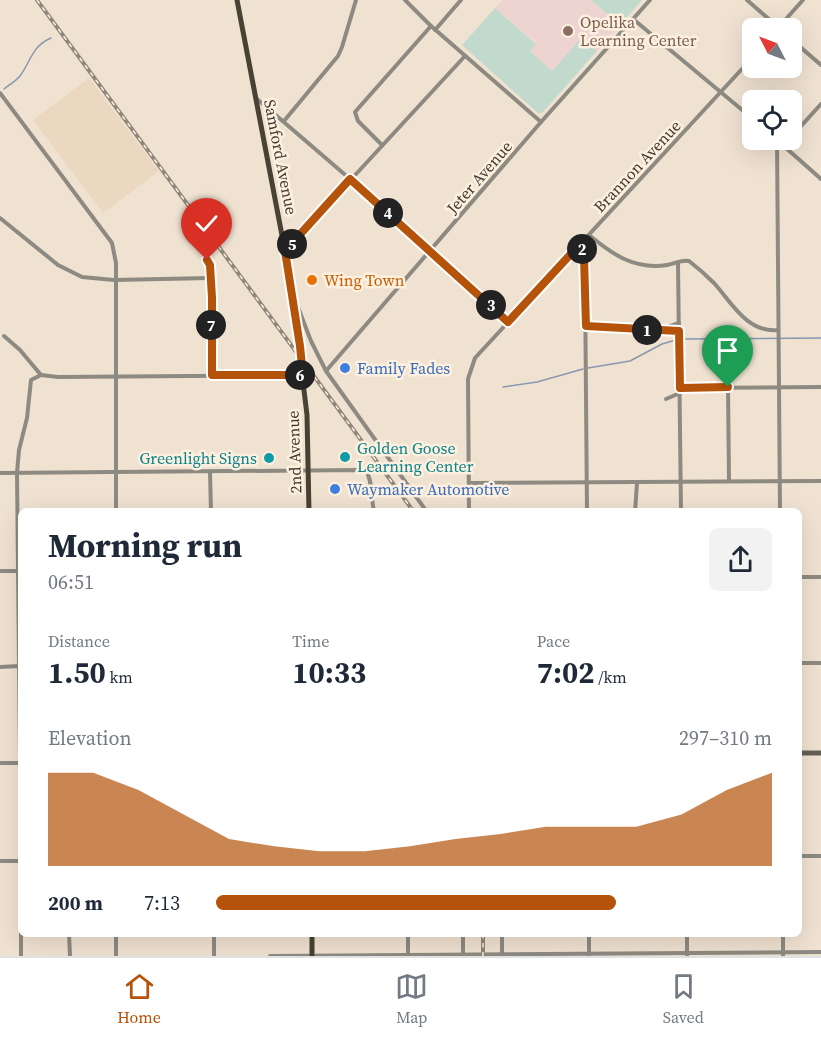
<!DOCTYPE html>
<html lang="en">
<head>
<meta charset="utf-8">
<style>
	:root { --surface:#fff; --page:#f2f2f3; --text:#1f2937; --muted:#747a83; --line:#e0e1e3; --accent:#b45309 }
	body { margin:0; font-family:"Source Serif 4",serif; background:var(--page); color:var(--text); height:100vh; display:flex; flex-direction:column; font-size:22px; white-space:nowrap }
	* { box-sizing:border-box; margin:0 }
	p { font-size:20px; color:var(--muted) }
	.icon { flex:none; width:33px; height:33px; fill:none; stroke:currentColor; stroke-width:2; stroke-linecap:round; stroke-linejoin:round }
	.map { position:relative; flex:1; overflow:hidden }
	.sheet { position:absolute; left:18px; top:508px; width:784px; height:429px; display:flex; flex-direction:column; background:var(--surface); border-radius:9px; box-shadow:0 6px 24px #0002 }
	.sheet>* { flex:none }
	.needle { width:39px; rotate:312deg }
	.buttons { position:absolute; left:742px; top:18px; display:grid; gap:12px }
	.buttons a { display:grid; place-items:center; width:60px; height:60px; border-radius:9px; background:var(--surface); box-shadow:0 6px 24px #0002; font-size:30px }
	.pin { position:absolute; display:grid; place-items:center; width:51px; height:51px; color:#fff; margin:-62px -26px; border-radius:50% 50% 50% 0; rotate:-45deg; box-shadow:0 0 6px #0007 }
	.pin .icon { rotate:45deg }
	.km { position:absolute; width:30px; height:30px; margin:-15px; border-radius:50%; background:#222; color:#fff; font-size:16px; line-height:30px; text-align:center }
	.round { display:grid; place-items:center; flex:none; width:63px; height:63px; border-radius:9px; background:var(--page) }
	.summary { display:flex; align-items:center; justify-content:space-between; height:102px; padding:0 30px }
	h1 { font-size:33px; font-weight:700; line-height:45px }
	.figures { display:grid; grid-template-columns:repeat(3,1fr); gap:9px; height:102px; padding:6px 30px }
	.figures div { display:grid; align-content:center }
	.figures b { font-size:30px; font-weight:700 }
	.figures small { font-size:16px; font-weight:400 }
	.figures p { font-size:16px }
	.chart { height:168px; padding:12px 30px }
	.chart p { display:flex; justify-content:space-between }
	.chart svg { width:100%; height:108px; margin-top:6px; fill:var(--accent); opacity:.7 }
	ul { padding:0 30px; list-style:none; font-size:20px }
	li { display:grid; grid-template-columns:96px 72px 1fr; align-items:center; height:45px }
	li i { height:15px; border-radius:8px; background:var(--accent) }
	.menu { display:flex; justify-content:space-around; align-items:center; height:84px; border-top:2px solid var(--line); background:var(--surface); font-size:16px; color:var(--muted) }
	.menu a { display:grid; justify-items:center; gap:3px }
	.menu .current { color:var(--accent) }
	.map>svg:first-child { display:block }
</style>
</head>
<body>
<div class="map">
<svg width="821" height="956" viewBox="0 0 821 956">
	<rect width="100%" height="100%" fill="#f0e2d1"/>
	<path fill="#ebd8c1" d="M89,78L159,171L103,213L33,120Z"/>
	<path fill="#eed4d0" d="M503,0H591L620,25L597,51L582,38L552,71L529,51L536,43L495,8Z"/>
	<g fill="#c1dacd">
		<path d="M591,0H642L620,25Z"/>
		<path d="M495,8L536,44L530,51L552,71L582,37L597,51L542,113H538L462,45Z"/>
	</g>
	<g fill="none" stroke-linecap="round" stroke-linejoin="round">
		<g stroke="#8997b0" stroke-width="1.5">
			<path d="M4,89C9,85 16,81 20,76C31,61 32,46 51,38"/>
			<path d="M681,339L821,338"/>
			<path d="M588,368L630,361L662,344L676,340"/>
			<path d="M503,387L537,382L583,369"/>
		</g>
		<g stroke="#8d8a82" stroke-width="4">
			<path d="M405,0L431,26L541,122"/>
			<path d="M747,0L779,28"/>
			<path d="M633,19L753,119"/>
			<path d="M778,28L803,0"/>
			<path d="M435,30L461,0"/>
			<path d="M792,40L821,65"/>
			<path d="M0,93L112,243L116,263V512"/>
			<path d="M257,99L350,179L508,322"/>
			<path d="M284,121L338,56L342,47L356,0"/>
			<path d="M792,136L821,104"/>
			<path d="M777,140L780,512"/>
			<path d="M777,140L821,179"/>
			<path d="M382,145L358,121L355,112L431,26"/>
			<path d="M784,147L789,140"/>
			<path d="M0,218L58,265L82,277L114,280L210,278"/>
			<path d="M589,235C612,254 634,270 667,265C675,264 682,259 689,261C698,268 706,275 714,283C732,303 747,333 778,330"/>
			<path d="M581,243L585,279L587,512"/>
			<path d="M285,251L465,56"/>
			<path d="M207,260L210,265L212,298V375"/>
			<path d="M678,263L681,512"/>
			<path d="M294,297L311,341L326,371L427,512"/>
			<path d="M586,326L659,330L679,323"/>
			<path d="M4,336L20,350L41,375"/>
			<path d="M326,371L541,122L650,0"/>
			<path d="M728,387L729,481"/>
			<path d="M680,388L821,387"/>
			<path d="M666,399L680,393"/>
			<path d="M210,472L211,512"/>
			<path d="M0,473L361,470L366,471C373,481 371,499 374,512"/>
			<path d="M469,483L821,481"/>
			<path d="M469,512L468,379L475,358L753,57"/>
			<path d="M635,512L637,483"/>
			<path d="M0,571H20"/>
			<path d="M800,577H821"/>
			<path d="M800,663H821"/>
			<path d="M0,667L20,666"/>
			<path d="M0,763H19"/>
			<path d="M21,851L17,473L19,450L27,418L31,380L41,375L58,377L302,375"/>
			<path d="M800,856H821"/>
			<path d="M0,861H21"/>
			<path d="M69,934L70,956"/>
			<path d="M116,934V956"/>
			<path d="M214,934V956"/>
			<path d="M408,934V955"/>
			<path d="M687,934V956"/>
			<path d="M463,955V934"/>
			<path d="M502,955V934"/>
			<path d="M589,955V934"/>
			<path d="M21,956V934"/>
			<path d="M270,956L821,952"/>
			<path d="M783,956V934"/>
		</g>
		<path stroke="#636054" stroke-width="5" d="M800,753H821"/>
		<g stroke="#474234" stroke-width="5">
			<path d="M237,0L285,251L301,356"/>
			<path d="M302,374L307,415L309,512"/>
			<path d="M312,934V956"/>
		</g>
		<g stroke="#90867b" stroke-width="4">
			<g id="rail">
				<path d="M37,0L414,512"/>
				<path d="M483,934V956"/>
			</g>
		</g>
		<use href="#rail" stroke="#fef0de" stroke-width="1.5" stroke-dasharray="4.5" stroke-linecap="butt"/>
		<path stroke="#474234" stroke-width="5" d="M301,356L302,374"/>
	</g>
	<g fill="none" stroke-linecap="round" stroke-linejoin="round">
		<g stroke="#fff" stroke-width="12">
			<path id="route" d="M207,260L210,265L212,298V375H303L300,346L285,251L350,179L508,322L581,243L584,257L586,326L679,331L680,388L728,387"/>
		</g>
		<use href="#route" stroke="#b45309" stroke-width="8"/>
	</g>
	<circle fill="#8d6e63" stroke="#fef0de" stroke-width="2" cx="568" cy="31" r="6"/>
	<circle fill="#e8710a" stroke="#fef0de" stroke-width="2" cx="312" cy="280" r="6"/>
	<g fill="#3f7fe0" stroke="#fef0de" stroke-width="2">
		<circle cx="345" cy="368" r="6"/>
		<circle cx="335" cy="489" r="6"/>
	</g>
	<g fill="#0f9aa8" stroke="#fef0de" stroke-width="2">
		<circle cx="345" cy="457" r="6"/>
		<circle cx="269" cy="458" r="6"/>
	</g>
	<g text-anchor="middle" stroke-width="5" stroke-linejoin="round" paint-order="stroke">
		<g font-size="16" fill="#785e54" stroke="#fef0de" text-anchor="start">
			<text x="580" y="28">Opelika<tspan x="580" dy="18">Learning Center</tspan></text>
		</g>
		<g font-size="16" fill="#413b34" stroke="#fef0de">
			<text transform="translate(281 157) rotate(79)" y="6">Samford Avenue</text>
			<text transform="translate(637 166) rotate(-47)" y="6">Brannon Avenue</text>
			<text transform="translate(479 177) rotate(-49)" y="6">Jeter Avenue</text>
			<text transform="translate(294 452) rotate(-92)" y="6">2nd Avenue</text>
		</g>
		<g font-size="16" fill="#c56008" stroke="#fef0de" text-anchor="start">
			<text x="324" y="286">Wing Town</text>
		</g>
		<g font-size="16" fill="#366cbe" stroke="#fef0de" text-anchor="start">
			<text x="357" y="374">Family Fades</text>
			<text x="347" y="495">Waymaker Automotive</text>
		</g>
		<g font-size="16" fill="#0d838f" stroke="#fef0de" text-anchor="start">
			<text x="357" y="454">Golden Goose<tspan x="357" dy="18">Learning Center</tspan></text>
			<text x="257" y="464" text-anchor="end">Greenlight Signs</text>
		</g>
	</g>
</svg>
<div class="buttons">
<a><svg class="needle" viewBox="-14 -14 28 28"><path d="M0-13l5 13h-10z" fill="#e53935"/><path d="M0 13l5-13h-10z" fill="#747a83"/></svg></a>
<a><svg class="icon" aria-label="locate" viewBox="0 0 24 24"><circle cx="12" cy="12" r="6"/><path d="M12 2v4M12 18v4M2 12h4M18 12h4"/></svg></a>
</div>
<div class="pin" style="left:728px;top:387px;background:#1e9e55"><svg class="icon" aria-label="arrive" viewBox="0 0 24 24"><path d="M6 21V4h12l-3 4 3 4H6"/></svg></div>
<div class="pin" style="left:207px;top:260px;background:#d93025"><svg class="icon" aria-label="check" viewBox="0 0 24 24"><path d="M5 12l5 5 9-10"/></svg></div>
<b class="km" style="left:647px;top:330px">1</b>
<b class="km" style="left:582px;top:249px">2</b>
<b class="km" style="left:491px;top:305px">3</b>
<b class="km" style="left:388px;top:213px">4</b>
<b class="km" style="left:292px;top:244px">5</b>
<b class="km" style="left:300px;top:375px">6</b>
<b class="km" style="left:211px;top:325px">7</b>
<section class="sheet">
<div class="summary"><div><h1>Morning run</h1><p>06:51</p></div><a class="round"><svg class="icon" aria-label="share" viewBox="0 0 24 24"><path d="M12 15V3M7 8l5-5 5 5M5 13v7h14v-7"/></svg></a></div>
<div class="figures">
<div><p>Distance</p><b>1.50<small> km</small></b></div>
<div><p>Time</p><b>10:33</b></div>
<div><p>Pace</p><b>7:02<small> /km</small></b></div>
</div>
<div class="chart"><p><span>Elevation</span>297–310 m</p>
<svg viewBox="0 0 160 44" preserveAspectRatio="none"><path d="M0 44V6L10 6L20 13L30 23L40 33L50 36L60 38L70 38L80 36L90 33L100 31L110 28L120 28L130 28L140 23L150 13L160 6V44z"/></svg>
</div>
<ul>
<li><b>200 m</b>7:13<i style="width:72%"></i></li>
</ul>
</section>
</div>
<nav class="menu">
<a class="current"><svg class="icon" aria-label="home" viewBox="0 0 24 24"><path d="M3 11l9-7 9 7M6 9v11h12V9"/></svg>Home</a>
<a><svg class="icon" aria-label="map" viewBox="0 0 24 24"><path d="M3 6l6-2 6 2 6-2v14l-6 2-6-2-6 2zM9 4v14M15 6v14"/></svg>Map</a>
<a><svg class="icon" aria-label="saved" viewBox="0 0 24 24"><path d="M7 4h10v16l-5-4-5 4z"/></svg>Saved</a>
</nav>
</body>
</html>
